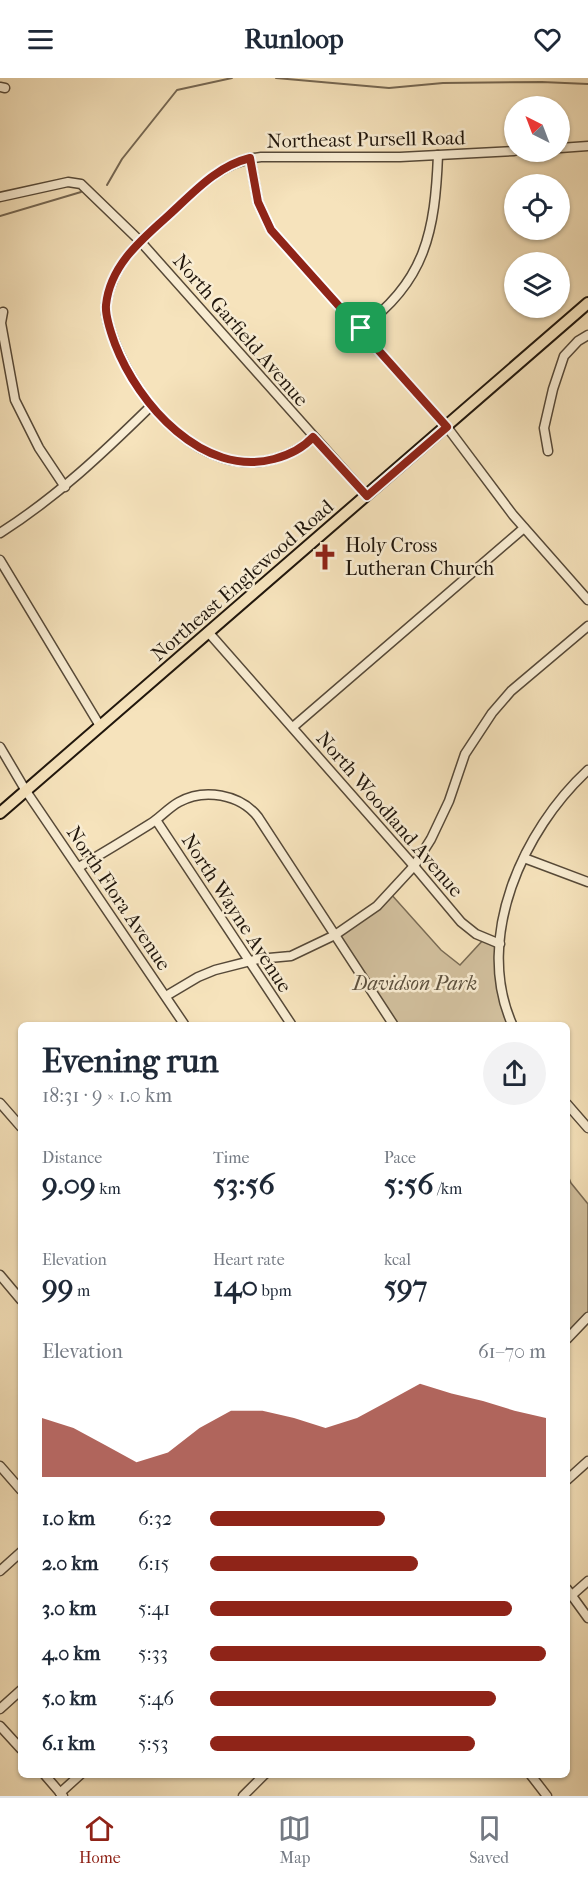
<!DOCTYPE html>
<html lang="en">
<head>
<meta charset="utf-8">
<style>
	:root { --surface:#fff; --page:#f2f2f3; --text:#1f2937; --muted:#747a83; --line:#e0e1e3; --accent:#8f2418 }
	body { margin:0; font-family:"IM FELL French Canon",serif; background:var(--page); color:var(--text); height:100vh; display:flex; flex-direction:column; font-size:22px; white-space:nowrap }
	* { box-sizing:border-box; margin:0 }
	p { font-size:20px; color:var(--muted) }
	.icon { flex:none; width:33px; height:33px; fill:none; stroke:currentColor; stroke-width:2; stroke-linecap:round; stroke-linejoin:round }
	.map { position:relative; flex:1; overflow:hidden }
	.sheet { position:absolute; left:18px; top:944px; width:552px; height:756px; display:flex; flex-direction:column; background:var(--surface); border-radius:9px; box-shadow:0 2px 4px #0004 }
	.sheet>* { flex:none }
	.needle { width:39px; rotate:318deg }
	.controls { position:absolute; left:504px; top:18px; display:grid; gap:12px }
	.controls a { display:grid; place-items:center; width:66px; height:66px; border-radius:50%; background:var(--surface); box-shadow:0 2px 4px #0004; font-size:30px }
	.pin { position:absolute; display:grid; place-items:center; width:51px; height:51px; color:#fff; margin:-26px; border-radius:12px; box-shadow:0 3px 9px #0006 }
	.round { display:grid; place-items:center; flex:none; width:63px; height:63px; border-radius:32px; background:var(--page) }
	.overview { display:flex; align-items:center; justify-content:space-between; height:102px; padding:0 24px }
	h1 { font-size:33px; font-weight:700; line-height:45px }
	.stats { display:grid; grid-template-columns:repeat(3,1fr); gap:9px; height:102px; padding:6px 24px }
	.stats div { display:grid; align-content:center }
	.stats b { font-size:30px; font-weight:700 }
	.stats small { font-size:16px; font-weight:400 }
	.stats p { font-size:16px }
	.chart { height:168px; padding:12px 24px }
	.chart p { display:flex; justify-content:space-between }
	.chart svg { width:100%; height:108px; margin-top:6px; fill:var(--accent); opacity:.7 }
	ul { padding:0 24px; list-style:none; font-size:20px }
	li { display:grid; grid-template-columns:96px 72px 1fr; align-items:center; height:45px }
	li i { height:15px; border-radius:8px; background:var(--accent) }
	header { display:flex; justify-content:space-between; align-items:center; height:78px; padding:0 24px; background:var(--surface); font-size:27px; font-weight:700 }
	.tab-bar { display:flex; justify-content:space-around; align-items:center; height:84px; border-top:2px solid var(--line); background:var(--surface); font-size:16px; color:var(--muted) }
	.tab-bar a { display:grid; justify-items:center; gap:3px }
	.tab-bar .active { color:var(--accent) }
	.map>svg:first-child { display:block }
</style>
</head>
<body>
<header><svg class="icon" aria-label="menu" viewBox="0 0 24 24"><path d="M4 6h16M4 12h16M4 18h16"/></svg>Runloop<svg class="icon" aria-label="heart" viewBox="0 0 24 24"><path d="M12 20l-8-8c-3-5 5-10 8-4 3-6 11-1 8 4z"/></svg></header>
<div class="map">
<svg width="588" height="1718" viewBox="0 0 588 1718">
	<rect width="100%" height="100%" fill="#f6e3bc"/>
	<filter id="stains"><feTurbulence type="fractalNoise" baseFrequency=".00333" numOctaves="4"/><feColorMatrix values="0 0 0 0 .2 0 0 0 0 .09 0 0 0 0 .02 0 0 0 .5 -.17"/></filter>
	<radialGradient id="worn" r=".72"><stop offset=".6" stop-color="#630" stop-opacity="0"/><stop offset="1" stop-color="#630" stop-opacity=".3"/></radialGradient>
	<g fill="#d2c09e" stroke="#796b55" stroke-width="1.5">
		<path d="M390,815L441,872L460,887L485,860L500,866L499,887L514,946H393L335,857Z"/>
		<path d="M567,1095L571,1105L588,1126V1236L572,1255L567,1250Z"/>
	</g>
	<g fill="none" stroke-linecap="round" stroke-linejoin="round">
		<g stroke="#756752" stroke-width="2">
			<path d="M276,0L389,10L443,5L542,4L588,6"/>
			<path d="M107,107L122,81L177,12L232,0"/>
			<path d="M0,138L81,114"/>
		</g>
		<g stroke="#564938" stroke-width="11">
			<g id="minor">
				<path d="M0,9L5,10"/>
				<path d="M560,70L588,68"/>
				<path d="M250,80L258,124L271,152L447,349L513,437L588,522"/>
				<path d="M0,119L68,104L81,106L140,163L367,418"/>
				<path d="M3,234L1,245L15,322L39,370L65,409"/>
				<path d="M361,250C426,204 435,152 438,77"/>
				<path d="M313,359C303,370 288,377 274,381C202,401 138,325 115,265C111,254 104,237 106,226C112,185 142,161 171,135C198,110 222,83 261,79H400L514,73"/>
				<path d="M548,373L544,350L553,311L564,278L578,263L588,257"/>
				<path d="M0,455C57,419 104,374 151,328"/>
				<path d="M0,482L100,648"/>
				<path d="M209,555L414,788L461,844L476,856L500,866"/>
				<path d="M293,649L524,450"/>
				<path d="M0,669L26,713L184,946"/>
				<path d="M156,742L291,946"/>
				<path d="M524,780L588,804"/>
				<path d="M79,789C103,775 126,761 150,746C160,740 168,730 179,724C204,710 240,716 258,739L393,946"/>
				<path d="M166,918L198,899L215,892L258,881L291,878L335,857L377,828L414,788L431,761L449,723L465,676L492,635L511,613L588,548"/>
				<path d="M512,946C474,860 523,752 588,692"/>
				<path d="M0,1025L21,1049"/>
				<path d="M567,1026L588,1050"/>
				<path d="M0,1197L21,1222"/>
				<path d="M567,1261L588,1239"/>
				<path d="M0,1388L21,1412"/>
				<path d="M567,1402L588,1383"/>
				<path d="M0,1493L21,1474"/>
				<path d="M567,1511L588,1540"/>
				<path d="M571,1518L588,1503"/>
				<path d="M0,1631L21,1612"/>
				<path d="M0,1648L21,1671"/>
				<path d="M44,1696L63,1718"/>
				<path d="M530,1696L547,1718"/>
				<path d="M60,1715L81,1696"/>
				<path d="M243,1718L265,1696"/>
			</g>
		</g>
		<g stroke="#20160c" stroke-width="14">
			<path id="major" d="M0,735L588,225"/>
		</g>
		<use href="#minor" stroke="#f9edd3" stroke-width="8"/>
		<use href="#major" stroke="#f6e3bc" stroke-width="10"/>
	</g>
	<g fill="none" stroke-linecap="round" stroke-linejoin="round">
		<g stroke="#fff" stroke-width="12">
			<path id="route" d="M250,80L258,124L271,152L447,349L367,418L313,359C303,370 289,377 274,381C203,400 138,326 115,266C111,255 105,239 106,227C110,187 142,161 170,136C194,114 217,88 250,80Z"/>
		</g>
		<use href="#route" stroke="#8f2418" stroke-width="8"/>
	</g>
	<defs>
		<g id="church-bare" transform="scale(2.07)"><path d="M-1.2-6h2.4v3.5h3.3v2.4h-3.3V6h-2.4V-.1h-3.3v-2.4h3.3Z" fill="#8f2418" stroke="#f9edd3" stroke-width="2.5" paint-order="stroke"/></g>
	</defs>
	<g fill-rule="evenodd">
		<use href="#church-bare" x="325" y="479"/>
	</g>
	<g text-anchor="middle" stroke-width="5" stroke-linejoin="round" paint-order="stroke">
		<g font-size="20" fill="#20160c" stroke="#f9edd3">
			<text transform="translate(366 61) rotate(-1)" y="7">Northeast Pursell Road</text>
			<text transform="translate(241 252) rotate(49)" y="7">North Garfield Avenue</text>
			<text transform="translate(242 502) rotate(-41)" y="7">Northeast Englewood Road</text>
			<text transform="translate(390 736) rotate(49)" y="7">North Woodland Avenue</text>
			<text transform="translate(119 820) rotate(56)" y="7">North Flora Avenue</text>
			<text transform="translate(237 835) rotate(57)" y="7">North Wayne Avenue</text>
		</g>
		<g font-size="20" fill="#20160c" stroke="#f9edd3" text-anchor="start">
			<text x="345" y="474">Holy Cross<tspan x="345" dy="23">Lutheran Church</tspan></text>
		</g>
		<g font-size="20" font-style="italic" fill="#5e523f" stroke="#f9edd3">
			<text x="415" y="912">Davidson Park</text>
		</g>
	</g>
	<rect width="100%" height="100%" filter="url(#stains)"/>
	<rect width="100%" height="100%" fill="url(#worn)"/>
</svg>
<div class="controls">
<a><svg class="needle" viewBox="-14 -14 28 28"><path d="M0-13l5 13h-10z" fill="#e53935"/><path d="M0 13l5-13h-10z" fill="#747a83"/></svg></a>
<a><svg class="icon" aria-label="locate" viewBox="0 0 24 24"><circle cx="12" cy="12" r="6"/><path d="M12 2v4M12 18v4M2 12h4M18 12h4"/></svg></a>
<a><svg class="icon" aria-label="layers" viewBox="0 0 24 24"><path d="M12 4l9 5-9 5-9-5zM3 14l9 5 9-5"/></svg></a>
</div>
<div class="pin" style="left:361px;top:250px;background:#1e9e55"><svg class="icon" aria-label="arrive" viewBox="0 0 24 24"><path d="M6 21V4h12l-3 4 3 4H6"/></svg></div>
<section class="sheet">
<div class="overview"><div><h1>Evening run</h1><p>18:31 · 9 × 1.0 km</p></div><a class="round"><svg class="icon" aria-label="share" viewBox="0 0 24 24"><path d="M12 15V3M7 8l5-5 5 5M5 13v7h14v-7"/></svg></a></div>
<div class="stats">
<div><p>Distance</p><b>9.09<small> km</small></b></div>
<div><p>Time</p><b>53:56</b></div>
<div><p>Pace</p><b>5:56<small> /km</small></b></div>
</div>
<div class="stats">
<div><p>Elevation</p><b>99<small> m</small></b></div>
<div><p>Heart rate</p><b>140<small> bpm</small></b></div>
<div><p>kcal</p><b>597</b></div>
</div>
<div class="chart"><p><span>Elevation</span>61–70 m</p>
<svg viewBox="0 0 160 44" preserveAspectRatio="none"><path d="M0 44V20L10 24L20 31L30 38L40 34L50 24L60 17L70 17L80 20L90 24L100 20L110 13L120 6L130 10L140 13L150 17L160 20V44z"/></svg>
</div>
<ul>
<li><b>1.0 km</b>6:32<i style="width:52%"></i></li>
<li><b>2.0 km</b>6:15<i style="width:62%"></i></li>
<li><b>3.0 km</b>5:41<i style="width:90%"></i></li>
<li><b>4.0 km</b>5:33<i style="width:100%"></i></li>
<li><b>5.0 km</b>5:46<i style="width:85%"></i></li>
<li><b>6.1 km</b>5:53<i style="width:79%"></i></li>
</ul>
</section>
</div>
<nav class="tab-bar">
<a class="active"><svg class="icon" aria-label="home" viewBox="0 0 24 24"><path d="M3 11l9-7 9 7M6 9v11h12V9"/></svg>Home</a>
<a><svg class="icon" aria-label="map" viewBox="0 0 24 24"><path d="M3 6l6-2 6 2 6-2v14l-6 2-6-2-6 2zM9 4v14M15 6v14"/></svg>Map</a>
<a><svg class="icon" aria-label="saved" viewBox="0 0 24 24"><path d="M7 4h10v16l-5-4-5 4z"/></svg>Saved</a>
</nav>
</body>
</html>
